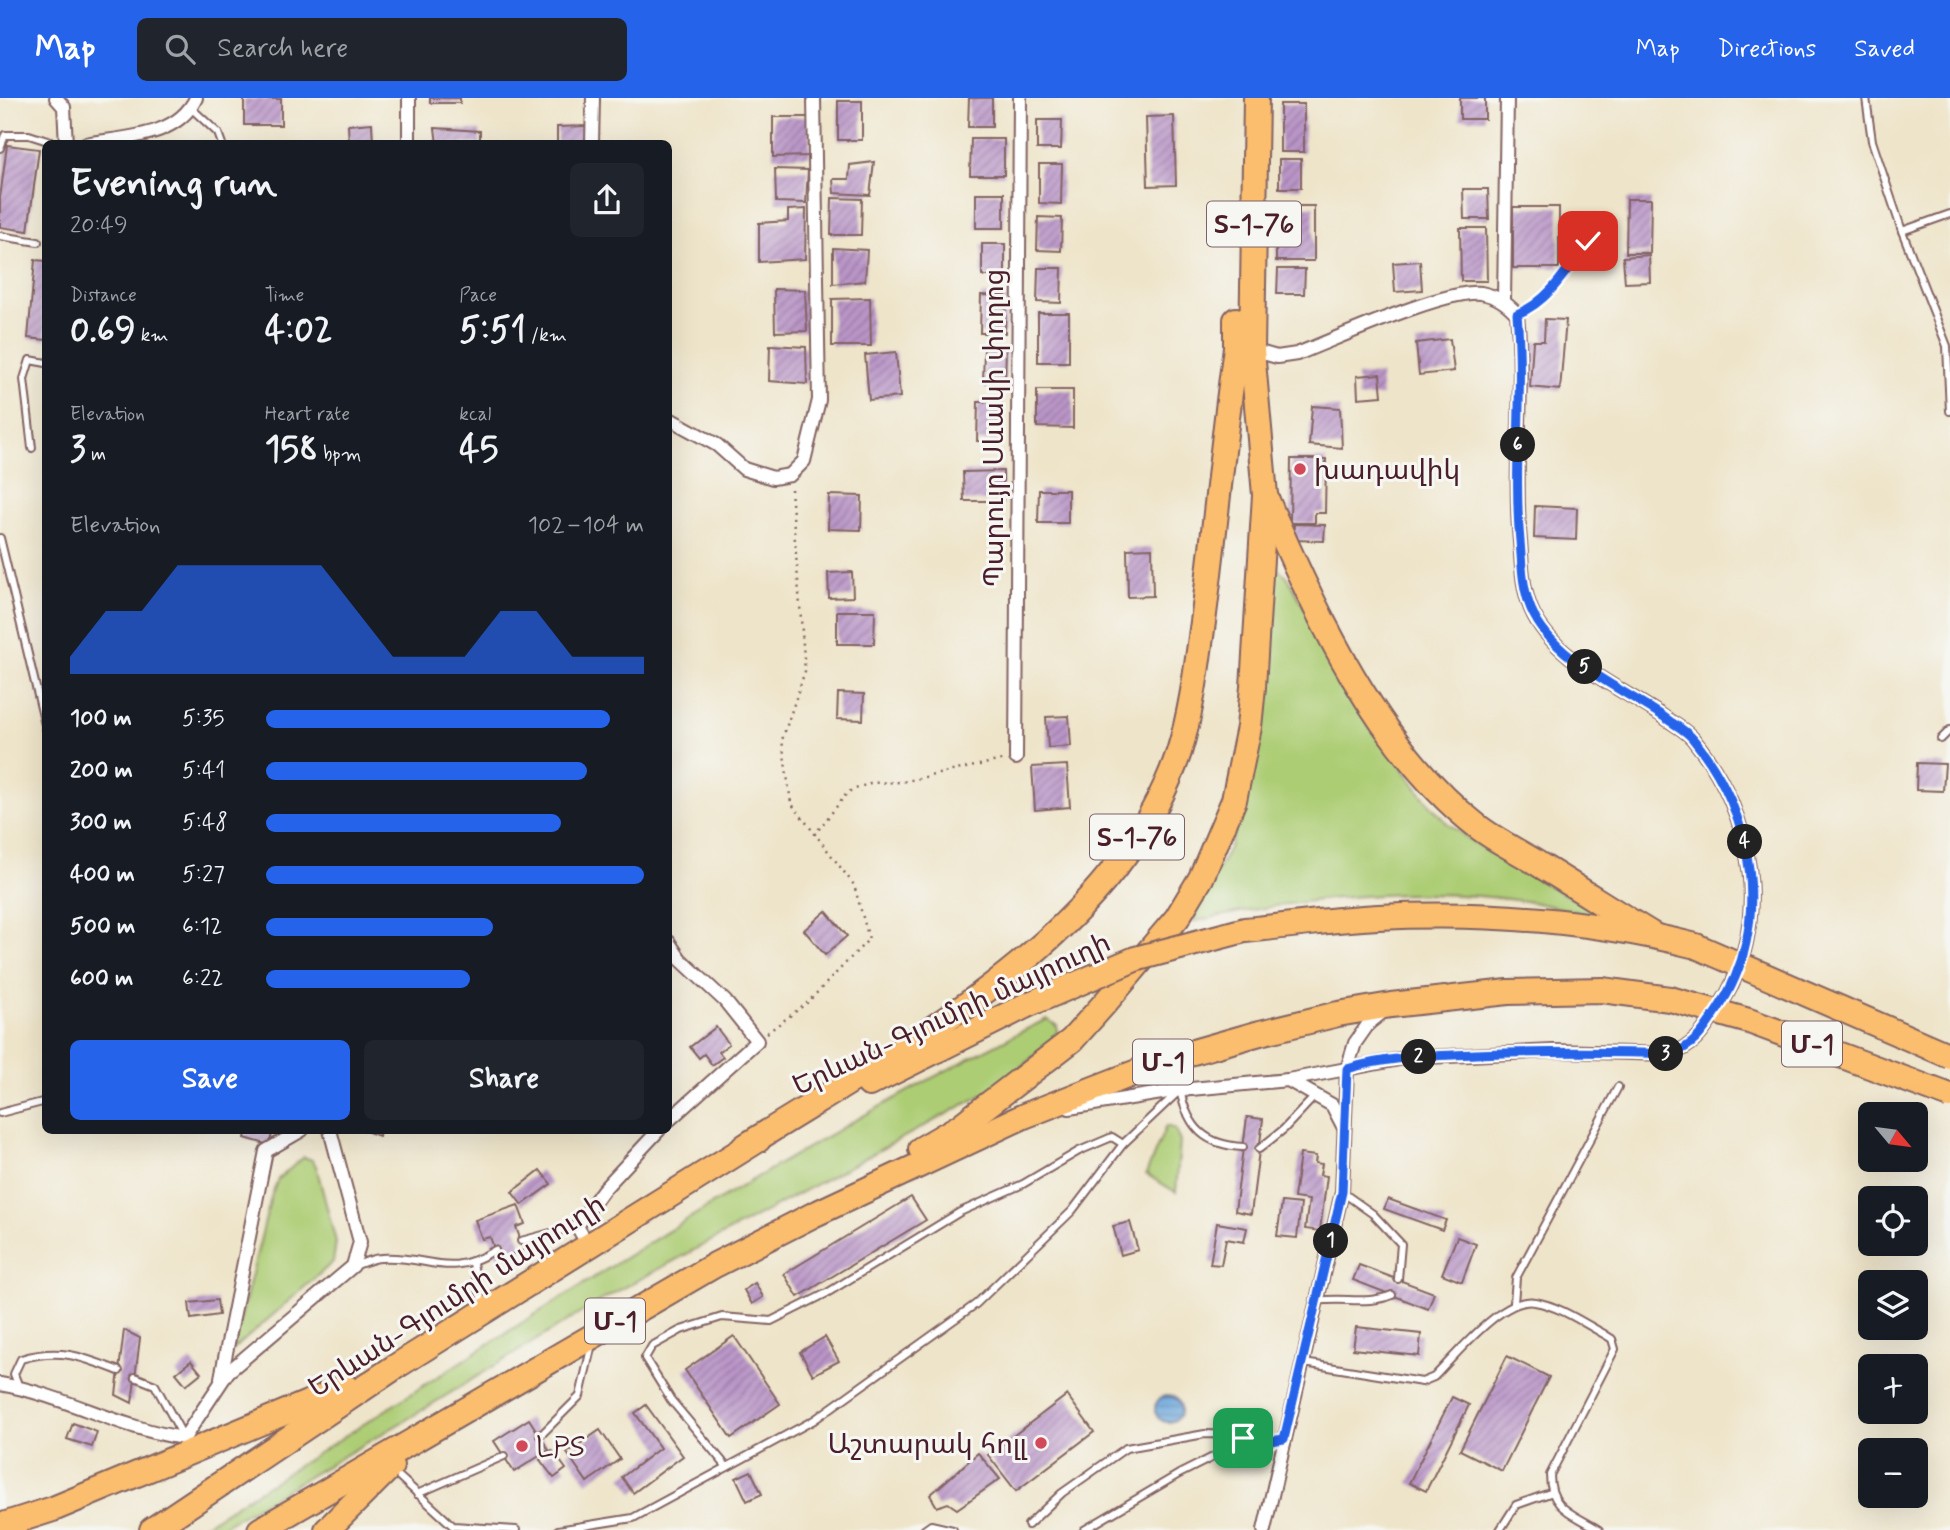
<!DOCTYPE html>
<html lang="en">
<head>
<meta charset="utf-8">
<style>
	:root { --surface:#171b24; --page:#20242c; --text:#f1f3f6; --muted:#9ea1a6; --accent:#2563eb }
	body { margin:0; font-family:Mynerve,"Noto Sans Armenian",sans-serif; background:var(--page); color:var(--text); height:100vh; display:flex; flex-direction:column; font-size:26px; white-space:nowrap }
	* { box-sizing:border-box; margin:0 }
	p { font-size:23px; color:var(--muted) }
	.icon { flex:none; width:38px; height:38px; fill:none; stroke:currentColor; stroke-width:2; stroke-linecap:round; stroke-linejoin:round }
	.map { position:relative; flex:1; overflow:hidden }
	.panel { position:absolute; left:42px; top:42px; width:630px; height:994px; display:flex; flex-direction:column; background:var(--surface); border-radius:10px; box-shadow:0 7px 28px #0002 }
	.panel>* { flex:none }
	.needle { width:46px; rotate:119deg }
	.controls { position:absolute; left:1858px; top:1004px; display:grid; gap:14px }
	.controls a { display:grid; place-items:center; width:70px; height:70px; border-radius:10px; background:var(--surface); box-shadow:0 7px 28px #0002; font-size:35px }
	.pin { position:absolute; display:grid; place-items:center; width:60px; height:60px; color:#fff; margin:-30px; border-radius:14px; box-shadow:0 4px 10px #0006 }
	.km { position:absolute; width:35px; height:35px; margin:-18px; border-radius:50%; background:#222; color:#fff; font-size:19px; line-height:35px; text-align:center }
	.round { display:grid; place-items:center; flex:none; width:74px; height:74px; border-radius:10px; background:var(--page) }
	.head { display:flex; align-items:center; justify-content:space-between; height:119px; padding:0 28px }
	h1 { font-size:38px; font-weight:700; line-height:52px }
	.metrics { display:grid; grid-template-columns:repeat(3,1fr); gap:10px; height:119px; padding:7px 28px }
	.metrics div { display:grid; align-content:center }
	.metrics b { font-size:35px; font-weight:700 }
	.metrics small { font-size:19px; font-weight:400 }
	.metrics p { font-size:19px }
	.chart { height:196px; padding:14px 28px }
	.chart p { display:flex; justify-content:space-between }
	.chart svg { width:100%; height:126px; margin-top:7px; fill:var(--accent); opacity:.7 }
	.cta { display:flex; gap:14px; margin-top:auto; padding:14px 28px }
	.cta a { flex:1; height:80px; border-radius:10px; background:var(--accent); color:#fff; font-size:28px; font-weight:700; line-height:80px; text-align:center }
	.cta a+a { background:var(--page); color:var(--text) }
	ul { padding:0 28px; list-style:none; font-size:23px }
	li { display:grid; grid-template-columns:112px 84px 1fr; align-items:center; height:52px }
	li i { height:18px; border-radius:9px; background:var(--accent) }
	header { display:flex; align-items:center; gap:42px; box-sizing:border-box; height:98px; padding:0 35px; background:var(--accent); color:#fff }
	header strong { font-size:33px }
	nav { display:flex; gap:38px; margin-inline-start:auto; font-size:24px }
	.search { width:490px; height:63px; background:var(--page); display:flex; align-items:center; gap:18px; box-sizing:border-box; padding:0 24px; border-radius:10px; color:var(--muted); font-size:26px }
	.map>svg:first-child { display:block }
</style>
</head>
<body>
<header>
<strong>Map</strong>
<div class="search"><svg class="icon" aria-label="search" viewBox="0 0 24 24"><circle cx="10" cy="10" r="6"/><path d="M15 15l6 6"/></svg>Search here</div>
<nav><a>Map</a><a>Directions</a><a>Saved</a></nav>
</header>
<div class="map">
<svg width="1950" height="1432" viewBox="0 0 1950 1432">
	<defs>
		<pattern id="water-rules" width="6" height="5" patternUnits="userSpaceOnUse" patternTransform="scale(1.75)"><rect width="6" height="5" fill="#6ba7dc"/><path d="M0 2.5h6" fill="none" stroke="#5a87b3"/></pattern>
		<pattern id="building-hatch" width="6" height="6" patternUnits="userSpaceOnUse" patternTransform="scale(1.75)"><rect width="6" height="6" fill="#b995c7"/><path d="M-1 1l2-2M0 6l6-6M5 7l2-2" fill="none" stroke="#9879a2"/></pattern>
	</defs>
	<rect width="100%" height="100%" fill="#f6f6f2"/>
	<filter id="ink" filterUnits="userSpaceOnUse"><feTurbulence type="fractalNoise" baseFrequency=".0143" numOctaves="2"/><feDisplacementMap in="SourceGraphic" scale="14" xChannelSelector="R" yChannelSelector="G"/><feConvolveMatrix kernelMatrix="1 2 1 2 8 2 1 2 1" color-interpolation-filters="sRGB"/></filter>
	<filter id="wash" filterUnits="userSpaceOnUse"><feTurbulence type="fractalNoise" baseFrequency=".00686" numOctaves="4" result="noise"/><feDisplacementMap in="SourceGraphic" scale="28" xChannelSelector="R" yChannelSelector="G"/><feGaussianBlur stdDeviation="1.57" result="paint"/><feColorMatrix in="noise" values="0 0 0 0 0 0 0 0 0 0 0 0 0 0 0 0 0 1.4 0 .05"/><feComposite in="paint" operator="in"/></filter>
	<g filter="url(#wash)">
		<rect width="100%" height="100%" fill="#eee4c9"/>
		<g fill="#adcd75" stroke="#7c7650" stroke-width="2">
			<path d="M1271,466L1287,478L1358,607L1425,701L1447,725L1485,752L1609,821C1583,815 1557,809 1531,804C1419,787 1302,799 1192,824L1230,748L1255,667Z"/>
			<path d="M1047,921L1057,928V939L995,990L605,1200L411,1319L216,1432H196C477,1258 749,1067 1047,921Z"/>
			<path d="M1166,1028L1175,1031L1180,1043L1176,1094L1146,1076Z"/>
			<path d="M304,1059L312,1062L316,1068L336,1144L333,1164L233,1252L271,1099L278,1081Z"/>
		</g>
		<circle fill="url(#water-rules)" stroke="#5a6384" stroke-width="2" cx="1168" cy="1311" r="13"/>
		<g id="blocks">
			<g fill="url(#building-hatch)">
				<rect x="430" y="0" width="30" height="5"/>
				<path d="M969,0H992V29H968Z"/>
				<rect x="1460" y="0" width="25" height="21"/>
				<rect x="244" y="1" width="37" height="26"/>
				<rect x="838" y="3" width="24" height="39"/>
				<rect x="1280" y="6" width="24" height="48"/>
				<path d="M1174,18L1176,87L1148,88L1146,19Z"/>
				<path d="M773,19H809L810,58L773,59Z"/>
				<path d="M1037,22H1062L1061,51H1037Z"/>
				<path d="M372,25L373,46H349L348,27Z"/>
				<path d="M587,28L586,46H557V29Z"/>
				<path d="M435,30L480,33V46H437Z"/>
				<path d="M971,41H1004V77H970Z"/>
				<path d="M7,47L39,51L28,133L0,129V100Z"/>
				<rect x="1279" y="61" width="22" height="29"/>
				<path d="M874,64L870,97L834,95L833,81H849L850,67Z"/>
				<path d="M1039,66H1062L1061,106L1039,105Z"/>
				<path d="M775,71L808,72L806,105L776,104Z"/>
				<path d="M1463,91H1488L1489,121H1464Z"/>
				<rect x="976" y="95" width="28" height="35"/>
				<path d="M832,100L862,101L861,137H831Z"/>
				<path d="M1627,101H1651L1650,155H1626Z"/>
				<path d="M1266,108H1314V163H1276V135H1265Z"/>
				<rect x="1513" y="109" width="46" height="61"/>
				<path d="M806,111L805,161L759,164V125L788,123V112Z"/>
				<path d="M1038,119L1062,120L1061,153L1037,152Z"/>
				<path d="M1460,130H1486L1487,183H1461Z"/>
				<rect x="982" y="146" width="23" height="32"/>
				<path d="M833,150L867,152L865,183L833,186Z"/>
				<path d="M1649,157L1650,184L1625,185L1623,159Z"/>
				<path d="M35,162L46,163V242L28,240Z"/>
				<path d="M1420,163L1422,192L1395,194L1393,165Z"/>
				<path d="M1038,170H1062L1061,205L1037,204Z"/>
				<path d="M1278,171H1305L1304,196H1277Z"/>
				<path d="M774,191L805,192L807,233L775,234Z"/>
				<path d="M981,197L1006,198L1005,235H980Z"/>
				<path d="M870,200L871,248H832V201Z"/>
				<rect x="1038" y="215" width="31" height="49"/>
				<path d="M1545,221L1566,222L1560,292L1530,289L1533,243H1544Z"/>
				<path d="M1450,241L1454,273L1419,277L1416,245Z"/>
				<path d="M770,247L806,249L807,286L769,283Z"/>
				<path d="M984,251H1006L1005,285H983Z"/>
				<path d="M896,254L900,299L869,302L865,257Z"/>
				<path d="M1380,276L1382,298L1358,300L1357,278Z"/>
				<path d="M1037,292H1073V330L1037,329Z"/>
				<path d="M978,304H1002V344L977,343Z"/>
				<path d="M1312,308L1340,310L1342,350L1309,347Z"/>
				<path d="M1291,361H1326L1325,415H1315V425H1290Z"/>
				<path d="M1003,373V403H964L963,374Z"/>
				<path d="M1039,392H1068V425H1038Z"/>
				<path d="M829,397L862,398L861,432L828,431Z"/>
				<path d="M1535,408L1577,410L1576,442L1534,440Z"/>
				<path d="M1294,426L1325,427L1324,443L1293,442Z"/>
				<path d="M1152,450L1153,498L1128,499L1127,451Z"/>
				<path d="M852,474L853,499L829,500L828,475Z"/>
				<path d="M837,513H875L874,546H837Z"/>
				<path d="M838,595L864,596L863,622L837,621Z"/>
				<path d="M1069,618L1071,648L1048,650L1046,619Z"/>
				<path d="M1917,665L1945,666L1943,693L1916,692Z"/>
				<path d="M1067,667L1070,709L1035,712L1032,669Z"/>
				<path d="M826,813L847,838L825,857L804,832Z"/>
				<path d="M716,929L729,946L719,954L723,959L712,967L704,956L699,960L690,949Z"/>
				<path d="M1247,1019L1263,1021L1251,1116L1235,1113Z"/>
				<path d="M247,1032H273L269,1047L245,1040Z"/>
				<path d="M363,1032H380L379,1038Z"/>
				<path d="M1300,1056L1316,1058L1315,1065L1322,1066L1320,1077L1327,1078L1320,1133L1305,1131L1309,1102L1294,1100Z"/>
				<path d="M540,1072L551,1086L522,1107L512,1094Z"/>
				<path d="M911,1099L926,1122L798,1199L784,1176Z"/>
				<path d="M1388,1101L1446,1122L1442,1132L1384,1111Z"/>
				<path d="M1282,1104L1301,1106L1297,1140L1277,1138Z"/>
				<path d="M518,1107L525,1126L516,1129L524,1152L498,1161L490,1139L482,1141L475,1122Z"/>
				<path d="M1130,1124L1138,1152L1121,1157L1113,1128Z"/>
				<path d="M1217,1125L1247,1130L1244,1144L1226,1141L1221,1167L1210,1166Z"/>
				<path d="M1457,1139L1476,1146L1462,1184L1442,1176Z"/>
				<path d="M1359,1167L1434,1195L1428,1211L1353,1182Z"/>
				<path d="M755,1185L763,1199L752,1206L744,1192Z"/>
				<path d="M217,1202L219,1217L191,1221L189,1205Z"/>
				<path d="M1356,1229L1421,1236L1419,1258L1353,1251Z"/>
				<path d="M124,1232L140,1240L132,1305L116,1297Z"/>
				<path d="M734,1238L780,1306L731,1340L685,1272Z"/>
				<path d="M825,1239L839,1263L813,1277L800,1254Z"/>
				<path d="M1507,1258L1549,1279L1502,1373L1460,1352Z"/>
				<path d="M191,1263L201,1275L186,1287L176,1275Z"/>
				<path d="M1067,1297L1094,1334L1016,1393L988,1357Z"/>
				<path d="M1452,1299L1469,1307L1426,1393L1409,1385Z"/>
				<path d="M646,1307L683,1358L633,1395L622,1379L660,1350L635,1315Z"/>
				<path d="M529,1321L549,1352L514,1374L494,1343Z"/>
				<path d="M73,1325L97,1334L92,1349L67,1341Z"/>
				<path d="M600,1332L620,1361L587,1384L567,1355Z"/>
				<path d="M552,1352L566,1371L554,1380L540,1362Z"/>
				<path d="M978,1355L1000,1381L957,1411L948,1405L937,1409L930,1397Z"/>
				<path d="M751,1373L762,1396L747,1403L736,1380Z"/>
			</g>
		</g>
	</g>
	<g filter="url(#ink)">
		<use href="#blocks" fill-opacity="0" stroke="#836462" stroke-width="2"/>
		<g fill="none" stroke-linecap="round" stroke-linejoin="round">
			<g stroke="#836462" stroke-width="10">
				<g id="lane">
					<path d="M1866,0L1872,43L1902,133L1947,248L1950,313"/>
					<path d="M191,10L218,35L222,46"/>
					<path d="M0,50L5,37H29L57,46"/>
					<path d="M1902,133L1950,116"/>
					<path d="M0,138L38,144"/>
					<path d="M1517,216C1549,204 1568,170 1588,143L1607,141"/>
					<path d="M32,350L24,281L30,262L46,265"/>
					<path d="M0,440L46,631"/>
					<path d="M1941,641L1950,632"/>
					<path d="M1180,992C1188,1030 1205,1047 1243,1049"/>
					<path d="M0,1015L46,1003"/>
					<path d="M1259,1051L1284,1031L1316,997"/>
					<path d="M1342,1094L1373,1116L1401,1146L1398,1181"/>
					<path d="M521,1143L577,1128"/>
					<path d="M473,1166L483,1208"/>
					<path d="M354,1168C363,1165 373,1160 381,1160C430,1157 447,1182 495,1152"/>
					<path d="M1318,1203C1344,1199 1367,1207 1392,1197"/>
					<path d="M1514,1205L1516,1180L1618,989"/>
					<path d="M1304,1265L1422,1284L1434,1279C1456,1257 1503,1198 1535,1204C1559,1208 1582,1224 1604,1236L1612,1241L1615,1251L1550,1377C1550,1411 1572,1415 1599,1432"/>
					<path d="M135,1279L155,1287L183,1338"/>
					<path d="M19,1289L14,1276L21,1261C60,1249 83,1259 119,1273"/>
					<path d="M540,1338L580,1298L592,1246"/>
					<path d="M727,1369L671,1302L645,1260L652,1248L681,1232L722,1219L771,1223L827,1195L960,1114L1023,1086L1079,1053L1112,1039L1123,1046"/>
					<path d="M392,1372L453,1428L516,1432"/>
					<path d="M417,1396L504,1358"/>
					<path d="M1028,1427L1062,1395L1126,1350L1205,1336L1239,1337L1251,1346"/>
					<path d="M558,1432L633,1420L814,1322L976,1206L1072,1113L1123,1046L1178,994"/>
					<path d="M924,1432L931,1427L953,1432"/>
					<path d="M1084,1432L1179,1376L1233,1349L1284,1341"/>
					<path d="M1500,1432L1516,1407L1550,1395"/>
				</g>
			</g>
			<g stroke="#836462" stroke-width="16">
				<g id="street">
					<path d="M56,0L64,9L66,46"/>
					<path d="M85,46C124,39 177,40 196,0"/>
					<path d="M409,46V0"/>
					<path d="M592,46L593,0"/>
					<path d="M1504,202L1507,0"/>
					<path d="M668,320L717,347L744,371L773,380L790,377L804,363L819,302L814,0"/>
					<path d="M1016,660L1020,0"/>
					<path d="M668,843L680,861L725,903L757,943L668,1023"/>
					<path d="M1288,982L1332,1007L1344,1030"/>
					<path d="M1069,1010L1180,992L1288,982L1405,960L1553,953L1670,956C1695,949 1704,932 1718,911C1773,829 1755,715 1693,641C1686,632 1673,626 1664,619C1620,589 1552,561 1531,511C1522,489 1522,467 1520,443C1513,368 1525,292 1517,216C1507,205 1497,198 1481,195C1445,191 1336,241 1297,256L1277,259L1249,251"/>
					<path d="M588,1147L577,1128L603,1092L659,1032"/>
					<path d="M221,1280L266,1053L302,1032"/>
					<path d="M0,1286C64,1297 120,1331 184,1340L186,1345"/>
					<path d="M184,1340L228,1274L353,1168L360,1144L330,1032"/>
					<path d="M1264,1432L1342,1094L1347,971L1355,945L1369,925L1385,912"/>
				</g>
			</g>
			<g stroke="#836462" stroke-width="28">
				<g id="highway">
					<path d="M1266,400C1314,513 1377,650 1477,728C1496,743 1520,754 1540,767C1578,790 1615,814 1653,837"/>
					<path d="M1245,832C1289,828 1334,821 1378,819C1484,814 1593,822 1696,848"/>
					<path d="M869,986L1025,908"/>
					<path d="M744,1049C900,950 1117,840 1179,654C1192,612 1197,567 1203,524C1215,433 1223,341 1236,250V222"/>
					<path d="M921,1051L959,1029L1072,942L1105,905L1177,820L1201,780L1234,702L1249,629L1253,589L1265,397L1252,252L1256,0"/>
					<path d="M0,1428L53,1411L346,1289"/>
					<path d="M152,1432L395,1269L758,1042"/>
					<path d="M260,1432L715,1167L813,1117L1024,1018L1137,974L1186,956L1260,935L1338,916L1391,907L1508,894L1602,892L1670,901"/>
					<path d="M327,1432L391,1368"/>
				</g>
			</g>
			<g stroke="#836462" stroke-width="2.5" stroke-dasharray="2 5" stroke-linecap="butt">
				<path d="M791,391L805,573L782,642L791,705L815,736L848,694L870,685L902,684L1002,662"/>
				<path d="M767,935L807,905L869,841L854,787L815,736"/>
			</g>
			<use href="#lane" stroke="#fff" stroke-width="6"/>
			<use href="#street" stroke="#fff" stroke-width="12"/>
			<use href="#highway" stroke="#fbbd6e" stroke-width="24"/>
			<g stroke="#836462" stroke-width="28" stroke-linecap="butt">
				<g id="highway-bridge">
					<path d="M1696,848L1950,958"/>
					<path d="M1670,901L1749,923L1950,998"/>
					<path d="M1025,908L1135,861L1245,832"/>
				</g>
			</g>
			<use href="#highway-bridge" stroke="#fbbd6e" stroke-width="24"/>
		</g>
	</g>
	<g fill="none" stroke-linecap="round" stroke-linejoin="round" filter="url(#ink)">
		<g stroke="#fff" stroke-width="14">
			<path id="route" d="M1243,1340L1251,1346L1284,1341L1342,1094L1347,971C1389,958 1432,958 1475,956C1540,954 1605,953 1670,956C1695,949 1704,932 1718,911C1773,829 1755,715 1693,641C1686,632 1673,626 1664,619C1620,589 1553,562 1531,511C1522,489 1522,467 1520,443C1513,368 1524,292 1517,216C1549,204 1568,170 1588,143"/>
		</g>
		<use href="#route" stroke="#2563eb" stroke-width="9"/>
	</g>
	<g fill="#d1495b" stroke="#f6f6f2" stroke-width="2.5">
		<circle cx="1300" cy="371" r="7"/>
		<circle cx="1041" cy="1345" r="7"/>
		<circle cx="522" cy="1348" r="7"/>
	</g>
	<g text-anchor="middle" stroke-width="6" stroke-linejoin="round" paint-order="stroke">
		<g fill="#f6f6f2" stroke="#7e6067" stroke-width="2">
			<rect x="1207" y="103.5" width="94" height="45" rx="5"/>
			<rect x="1090" y="716.5" width="94" height="45" rx="5"/>
			<rect x="1782" y="923.5" width="60" height="45" rx="5"/>
			<rect x="1133" y="941.5" width="60" height="45" rx="5"/>
			<rect x="585" y="1200.5" width="60" height="45" rx="5"/>
		</g>
		<g font-size="26" font-weight="bold" fill="#4a1f2b">
			<text x="1254" y="135">Տ-1-76</text>
			<text x="1137" y="748">Տ-1-76</text>
			<text x="1812" y="955">Մ-1</text>
			<text x="1163" y="973">Մ-1</text>
			<text x="615" y="1232">Մ-1</text>
		</g>
		<g font-size="28" fill="#4a1f2b" stroke="#f6f6f2">
			<text transform="translate(993 330) rotate(-90)" y="10">Պարույր Սևակի փողոց</text>
			<text transform="translate(951 915) rotate(-25)" y="10">Երևան-Գյումրի մայրուղի</text>
			<text transform="translate(456 1197) rotate(-33)" y="10">Երևան-Գյումրի մայրուղի</text>
		</g>
		<g font-size="28" fill="#4a1f2b" stroke="#f6f6f2" text-anchor="start">
			<text x="1314" y="381">խադավիկ</text>
			<text x="1027" y="1355" text-anchor="end">Աշտարակ հոլլ</text>
			<text x="536" y="1358">LPS</text>
		</g>
	</g>
</svg>
<div class="controls">
<a><svg class="needle" viewBox="-14 -14 28 28"><path d="M0-13l5 13h-10z" fill="#e53935"/><path d="M0 13l5-13h-10z" fill="#9ea1a6"/></svg></a>
<a><svg class="icon" aria-label="locate" viewBox="0 0 24 24"><circle cx="12" cy="12" r="6"/><path d="M12 2v4M12 18v4M2 12h4M18 12h4"/></svg></a>
<a><svg class="icon" aria-label="layers" viewBox="0 0 24 24"><path d="M12 4l9 5-9 5-9-5zM3 14l9 5 9-5"/></svg></a>
<a>+</a>
<a>−</a>
</div>
<div class="pin" style="left:1243px;top:1340px;background:#1e9e55"><svg class="icon" aria-label="arrive" viewBox="0 0 24 24"><path d="M6 21V4h12l-3 4 3 4H6"/></svg></div>
<div class="pin" style="left:1588px;top:143px;background:#d93025"><svg class="icon" aria-label="check" viewBox="0 0 24 24"><path d="M5 12l5 5 9-10"/></svg></div>
<b class="km" style="left:1331px;top:1143px">1</b>
<b class="km" style="left:1419px;top:959px">2</b>
<b class="km" style="left:1666px;top:956px">3</b>
<b class="km" style="left:1745px;top:744px">4</b>
<b class="km" style="left:1585px;top:569px">5</b>
<b class="km" style="left:1518px;top:347px">6</b>
<section class="panel">
<div class="head"><div><h1>Evening run</h1><p>20:49</p></div><a class="round"><svg class="icon" aria-label="share" viewBox="0 0 24 24"><path d="M12 15V3M7 8l5-5 5 5M5 13v7h14v-7"/></svg></a></div>
<div class="metrics">
<div><p>Distance</p><b>0.69<small> km</small></b></div>
<div><p>Time</p><b>4:02</b></div>
<div><p>Pace</p><b>5:51<small> /km</small></b></div>
</div>
<div class="metrics">
<div><p>Elevation</p><b>3<small> m</small></b></div>
<div><p>Heart rate</p><b>158<small> bpm</small></b></div>
<div><p>kcal</p><b>45</b></div>
</div>
<div class="chart"><p><span>Elevation</span>102–104 m</p>
<svg viewBox="0 0 160 44" preserveAspectRatio="none"><path d="M0 44V38L10 22L20 22L30 6L40 6L50 6L60 6L70 6L80 22L90 38L100 38L110 38L120 22L130 22L140 38L150 38L160 38V44z"/></svg>
</div>
<ul>
<li><b>100 m</b>5:35<i style="width:91%"></i></li>
<li><b>200 m</b>5:41<i style="width:85%"></i></li>
<li><b>300 m</b>5:48<i style="width:78%"></i></li>
<li><b>400 m</b>5:27<i style="width:100%"></i></li>
<li><b>500 m</b>6:12<i style="width:60%"></i></li>
<li><b>600 m</b>6:22<i style="width:54%"></i></li>
</ul>
<div class="cta"><a>Save</a><a>Share</a></div>
</section>
</div>
</body>
</html>
